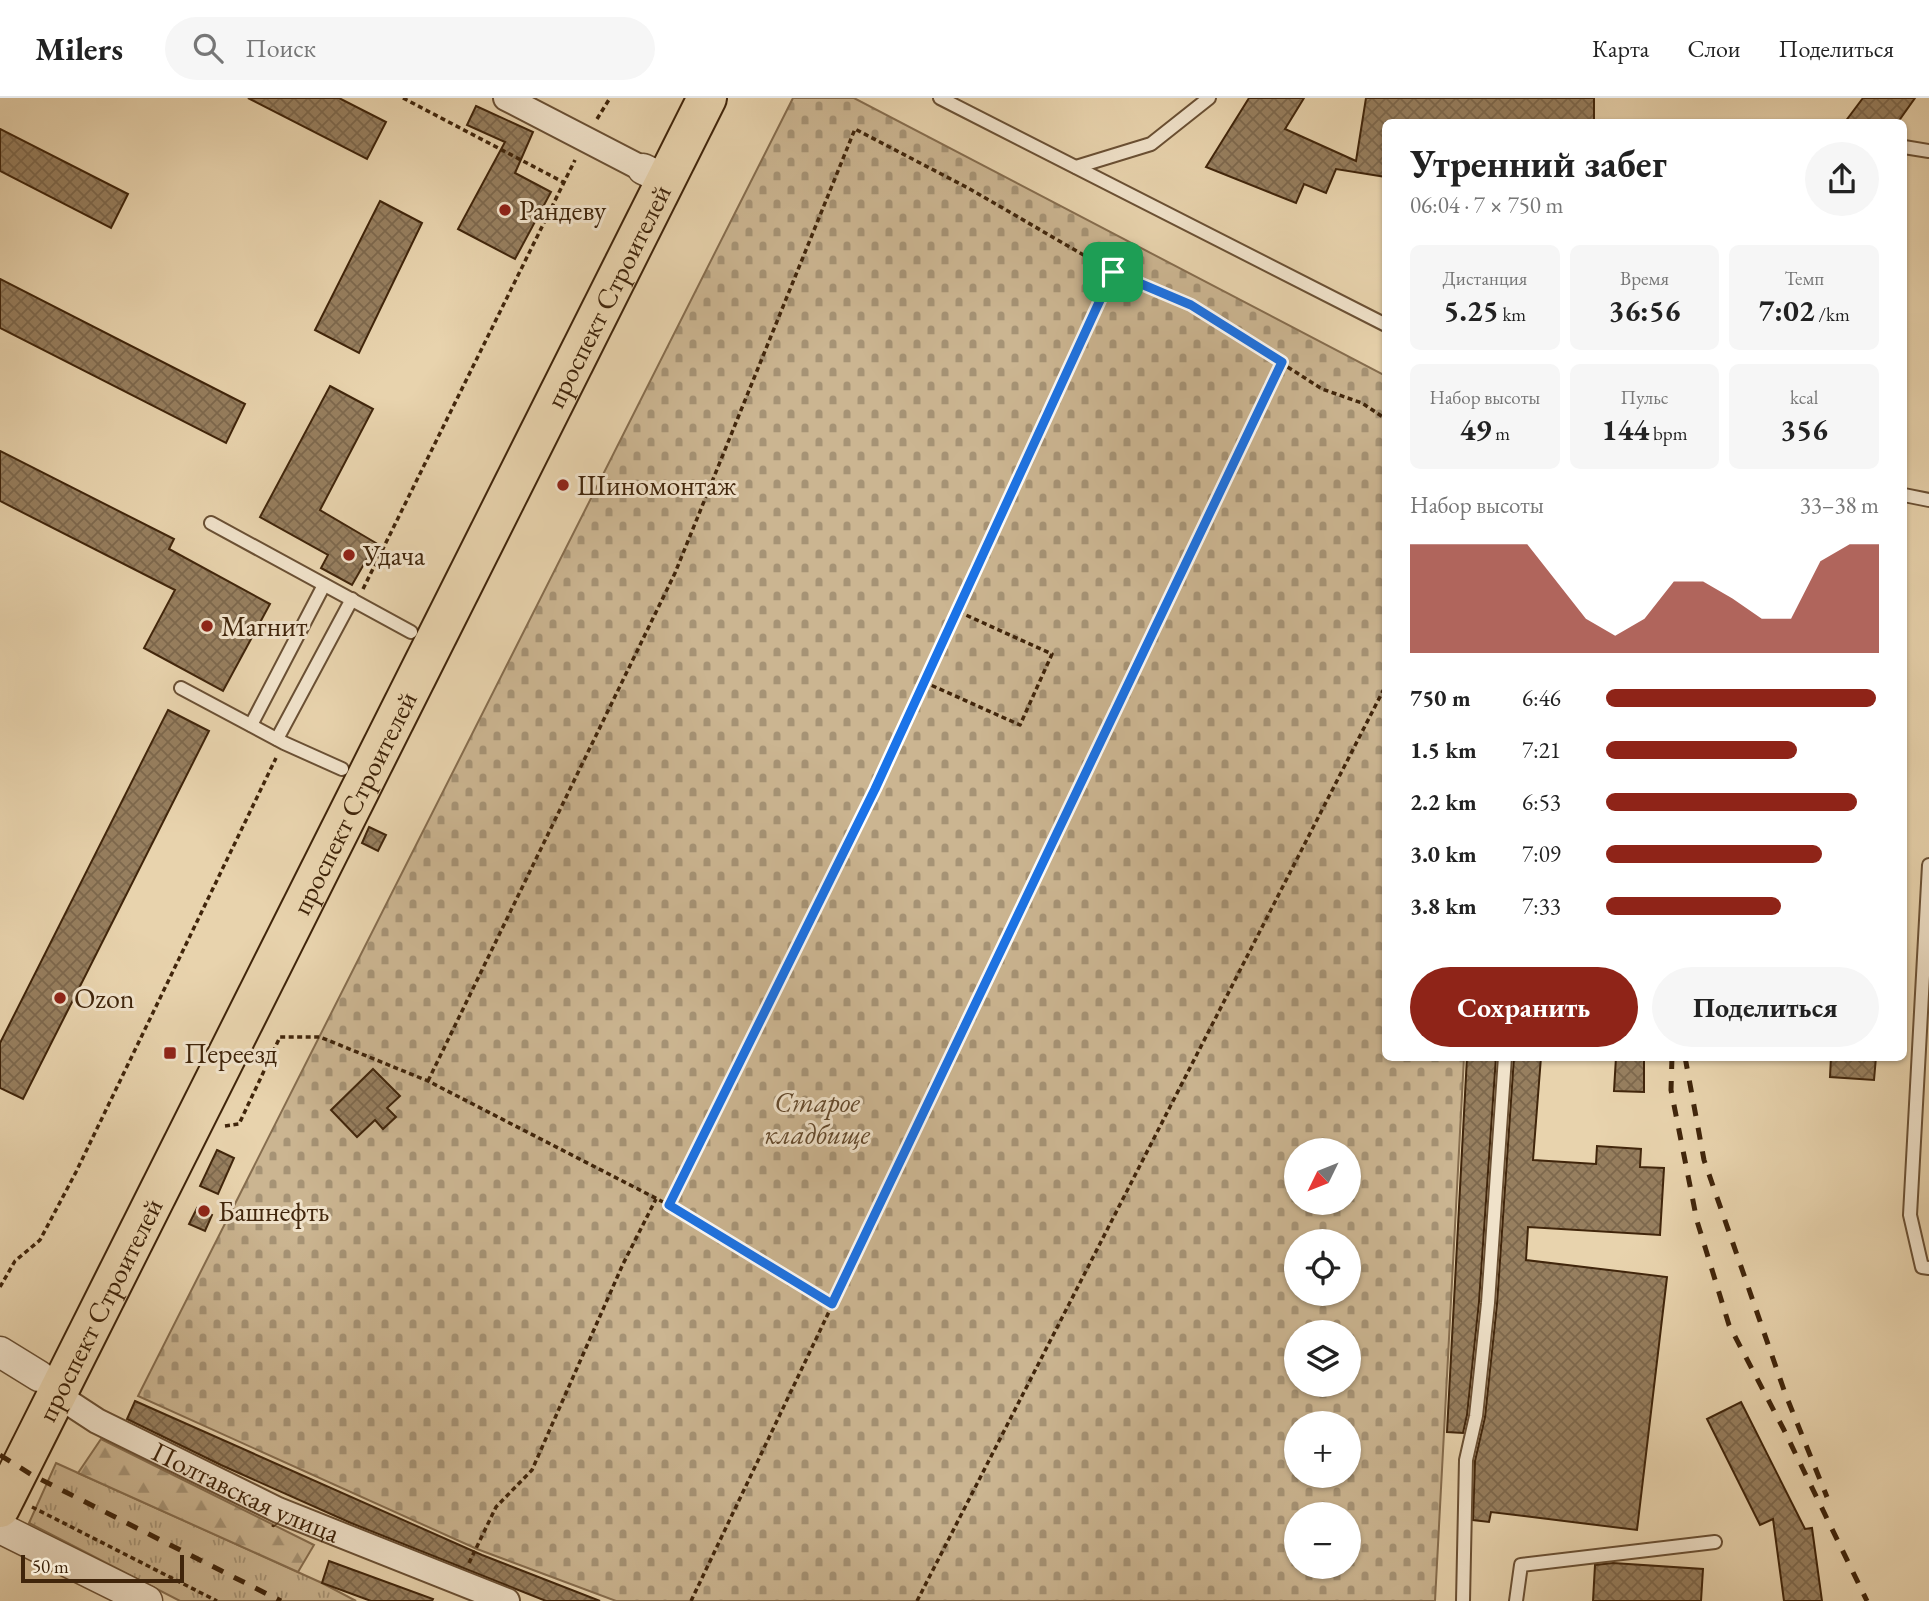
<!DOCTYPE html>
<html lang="ru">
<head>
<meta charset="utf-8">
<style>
	:root { --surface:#fff; --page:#f6f6f6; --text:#222; --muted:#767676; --line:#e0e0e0; --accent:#8f2418 }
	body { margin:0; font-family:"EB Garamond",serif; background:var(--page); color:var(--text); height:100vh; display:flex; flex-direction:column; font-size:26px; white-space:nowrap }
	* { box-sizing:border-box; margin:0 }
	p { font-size:23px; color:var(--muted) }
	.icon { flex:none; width:38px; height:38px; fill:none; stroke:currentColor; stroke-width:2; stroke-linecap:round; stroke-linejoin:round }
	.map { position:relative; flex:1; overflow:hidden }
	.drawer { position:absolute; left:1382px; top:21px; width:525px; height:942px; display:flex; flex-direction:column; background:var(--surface); border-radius:10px; box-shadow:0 2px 5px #0004 }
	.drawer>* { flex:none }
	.needle { width:46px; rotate:227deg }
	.controls { position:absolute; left:1284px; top:1040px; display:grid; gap:14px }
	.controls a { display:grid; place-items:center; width:77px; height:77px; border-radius:50%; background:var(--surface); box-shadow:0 2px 5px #0004; font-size:35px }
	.scale { position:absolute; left:21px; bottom:18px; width:163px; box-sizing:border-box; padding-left:7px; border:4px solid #40250b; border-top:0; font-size:19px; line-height:24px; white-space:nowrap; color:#40250b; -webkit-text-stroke:5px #f0e2ca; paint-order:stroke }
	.pin { position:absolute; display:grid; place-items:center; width:60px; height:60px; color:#fff; margin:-30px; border-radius:14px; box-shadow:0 4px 10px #0006 }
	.round { display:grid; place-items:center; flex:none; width:74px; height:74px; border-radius:37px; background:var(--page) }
	.overview { display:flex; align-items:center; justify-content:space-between; height:119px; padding:0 28px }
	h1 { font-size:38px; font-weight:700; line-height:52px }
	.metrics { display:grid; grid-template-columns:repeat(3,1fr); gap:10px; height:119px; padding:7px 28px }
	.metrics div { display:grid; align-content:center; border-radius:10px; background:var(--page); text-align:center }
	.metrics b { font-size:30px; font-weight:700 }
	.metrics small { font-size:19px; font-weight:400 }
	.metrics p { font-size:19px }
	.chart { height:196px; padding:14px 28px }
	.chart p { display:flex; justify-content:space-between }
	.chart svg { width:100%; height:126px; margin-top:7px; fill:var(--accent); opacity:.7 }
	.primary-button { display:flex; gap:14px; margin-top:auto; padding:14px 28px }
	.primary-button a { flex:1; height:80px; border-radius:42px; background:var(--accent); color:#fff; font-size:28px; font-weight:700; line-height:80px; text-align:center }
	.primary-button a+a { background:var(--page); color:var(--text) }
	ul { padding:0 28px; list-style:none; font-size:23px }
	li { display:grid; grid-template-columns:112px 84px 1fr; align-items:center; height:52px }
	li i { height:18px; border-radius:9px; background:var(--accent) }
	header { display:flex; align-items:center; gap:42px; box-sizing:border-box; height:98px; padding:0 35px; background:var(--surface); border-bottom:2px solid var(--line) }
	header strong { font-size:33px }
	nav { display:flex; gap:38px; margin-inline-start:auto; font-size:24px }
	.search { width:490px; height:63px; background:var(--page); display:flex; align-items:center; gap:18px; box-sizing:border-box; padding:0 24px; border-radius:38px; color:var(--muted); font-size:26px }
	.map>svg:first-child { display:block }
</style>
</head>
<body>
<header>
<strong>Milers</strong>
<div class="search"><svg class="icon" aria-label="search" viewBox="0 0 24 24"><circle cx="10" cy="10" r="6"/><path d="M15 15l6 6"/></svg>Поиск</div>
<nav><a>Карта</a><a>Слои</a><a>Поделиться</a></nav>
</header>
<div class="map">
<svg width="1929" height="1503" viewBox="0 0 1929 1503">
	<defs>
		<pattern id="grass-tufts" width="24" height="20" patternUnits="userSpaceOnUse" patternTransform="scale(1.75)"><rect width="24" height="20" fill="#cbb591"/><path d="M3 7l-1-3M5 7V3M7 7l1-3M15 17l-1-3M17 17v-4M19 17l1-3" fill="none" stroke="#a69375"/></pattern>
		<pattern id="forest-firs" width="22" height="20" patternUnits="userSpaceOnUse" patternTransform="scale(1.75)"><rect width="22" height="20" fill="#cbb591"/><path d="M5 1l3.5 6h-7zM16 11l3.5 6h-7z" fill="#a69375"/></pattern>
		<pattern id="cemetery-stones" width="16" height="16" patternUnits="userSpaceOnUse" patternTransform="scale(1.75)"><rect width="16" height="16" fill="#cbb591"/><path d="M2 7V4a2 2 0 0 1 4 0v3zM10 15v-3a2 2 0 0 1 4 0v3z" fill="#a69375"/></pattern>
		<pattern id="building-cross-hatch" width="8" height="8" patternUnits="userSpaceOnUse" patternTransform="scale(1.75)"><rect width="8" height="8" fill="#977f5f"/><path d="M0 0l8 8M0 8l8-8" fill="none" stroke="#7d684d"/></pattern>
	</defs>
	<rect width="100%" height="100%" fill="#e8d3ad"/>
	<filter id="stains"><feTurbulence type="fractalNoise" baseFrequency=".00286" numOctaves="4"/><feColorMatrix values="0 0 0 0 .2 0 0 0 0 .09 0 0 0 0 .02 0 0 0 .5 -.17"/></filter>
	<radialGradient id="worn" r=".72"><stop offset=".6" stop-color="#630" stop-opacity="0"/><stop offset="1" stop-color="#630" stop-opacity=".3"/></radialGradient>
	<path fill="url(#grass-tufts)" stroke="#866d4e" stroke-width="2" d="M56,1365L322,1485L356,1503H180L29,1425Z"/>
	<path fill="url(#forest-firs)" stroke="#866d4e" stroke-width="2" d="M101,1341L314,1447L298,1474L78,1375Z"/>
	<path fill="url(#cemetery-stones)" stroke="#866d4e" stroke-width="2" fill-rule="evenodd" d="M793,0H854L1386,278V959H1464L1435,1503H616L477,1451L138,1298ZM1297,1052H1349V1104H1297ZM1297,1143H1349V1195H1297ZM1297,1234H1349V1286H1297ZM1297,1325H1349V1377H1297ZM1297,1416H1349V1468H1297Z"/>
	<g fill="url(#building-cross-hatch)" stroke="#40250b" stroke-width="2">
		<path d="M248,0H339L386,24L367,61Z"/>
		<path d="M1249,0H1304L1285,31L1356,63L1366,0H1594V24H1386V79L1336,71L1326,95L1304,86L1296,105L1206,69Z"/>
		<path d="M1863,0H1915L1898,24H1845Z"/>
		<path d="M476,8L533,34L515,75L551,94L515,161L458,131L505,44L467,27Z"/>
		<path d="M0,31L128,96L111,130L0,73Z"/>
		<path d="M380,103L422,125L359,255L315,232Z"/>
		<path d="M0,181L245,306L226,345L0,230Z"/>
		<path d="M330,288L373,311L320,412L376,445L352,487L321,470L328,457L260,419Z"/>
		<path d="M0,353L174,441L169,451L270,506L223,593L144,550L175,492L0,403Z"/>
		<path d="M168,612L209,633L23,1001L0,990V945Z"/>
		<path d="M369,729L386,737L378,753L362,745Z"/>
		<path d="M1467,959H1496L1479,1204L1467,1317L1463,1335L1447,1334Z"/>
		<path d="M1514,959H1541L1533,1062L1596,1066L1597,1048L1641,1051L1640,1069L1664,1070L1660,1137L1528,1129L1526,1162L1667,1179L1637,1432L1491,1414L1489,1424L1473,1422L1475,1363L1485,1319L1497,1206Z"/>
		<path d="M1616,959H1644V994L1614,993Z"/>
		<path d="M1831,959H1876L1874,982L1830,979Z"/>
		<path d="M373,971L400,998L387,1010L396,1019L383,1031L375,1022L357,1039L331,1012Z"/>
		<path d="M217,1052L234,1060L218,1096L200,1088Z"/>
		<path d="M197,1110L212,1117L205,1133L189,1126Z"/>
		<path d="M135,1303L482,1457L600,1503H546L351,1425L221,1367L127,1321Z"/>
		<path d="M1741,1304L1805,1431L1812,1430L1822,1503H1784L1773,1421L1760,1427L1707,1321Z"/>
		<path d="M329,1463L433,1501L432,1503H371L322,1485Z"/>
		<path d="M1613,1465L1703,1471L1701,1503H1593L1595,1467Z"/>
	</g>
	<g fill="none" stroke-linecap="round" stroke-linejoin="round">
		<g stroke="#6a5034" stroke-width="16">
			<g id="service">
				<path d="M940,0L1386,227"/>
				<path d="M1904,49L1929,53"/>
				<path d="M1076,69L1151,46L1209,0"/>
				<path d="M1904,397L1929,402"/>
				<path d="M211,425L411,534"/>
				<path d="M181,590L284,645L342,671"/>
				<path d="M251,627L324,487"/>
				<path d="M277,641L352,501"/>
				<path d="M1929,767L1910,1117L1922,1169L1929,1170"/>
				<path d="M1463,1503L1466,1362L1476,1318L1488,1205L1505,959"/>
				<path d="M1516,1503L1521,1467L1715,1444"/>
			</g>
		</g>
		<g stroke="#6a5034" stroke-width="28">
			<g id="minor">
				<path d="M506,0L643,71"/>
				<path id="s1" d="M47,1285L68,1304L97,1323L278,1412L507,1503"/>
			</g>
		</g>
		<g stroke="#6a5034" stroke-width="33">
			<g id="tertiary">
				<path d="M643,71L666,82"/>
				<path d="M0,1254L39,1278"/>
				<path d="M0,1430L147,1503"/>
			</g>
		</g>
		<g stroke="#40250b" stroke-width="42">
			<g id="primary">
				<path id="s2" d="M0,1410L707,0"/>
			</g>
		</g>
		<g stroke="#40250b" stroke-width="3.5" stroke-dasharray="5 3.5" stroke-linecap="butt">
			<path d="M403,0L563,84"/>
			<path d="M597,21L610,0"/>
			<path d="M363,491L575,62"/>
			<path d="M924,584L1020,627L1052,556L957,513"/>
			<path d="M428,983L675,475L855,31L968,90L1113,174L1191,207L1322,291L1362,305L1386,321"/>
			<path d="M225,1028L239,1026L280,939H320L428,983L669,1107L832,1206"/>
			<path d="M669,1107L875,690L1113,174"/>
			<path d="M0,1189L15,1163L40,1142L76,1074L276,660"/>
			<path d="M32,1409L217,1503"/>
			<path d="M469,1465L496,1409L532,1372L623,1166L656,1101"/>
			<path d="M691,1503L1282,264"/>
			<path d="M917,1503L1386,587"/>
		</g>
		<use href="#service" stroke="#f0e2ca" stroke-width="12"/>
		<use href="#minor" stroke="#f0e2ca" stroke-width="24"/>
		<use href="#tertiary" stroke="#f0e2ca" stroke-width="30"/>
		<use href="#primary" stroke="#e8d3ad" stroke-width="38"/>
		<g stroke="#40250b" stroke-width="5" stroke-dasharray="12 12" stroke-linecap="butt">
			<path d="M1672,959L1671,992L1697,1123L1729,1227L1784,1332L1867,1503"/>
			<path d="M1685,959L1704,1062L1785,1295L1827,1399"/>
			<path d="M0,1357L32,1377L281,1503"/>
		</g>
	</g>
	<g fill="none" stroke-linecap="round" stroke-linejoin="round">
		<g stroke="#fff" stroke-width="14">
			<path id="route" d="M1113,174L1191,207L1282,264L832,1206L669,1107L875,691Z"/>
		</g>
		<use href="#route" stroke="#1a73e8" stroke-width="9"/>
	</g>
	<g fill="#8f2418" stroke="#f0e2ca" stroke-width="2.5">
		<circle cx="505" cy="112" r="7"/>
		<circle cx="563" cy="387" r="7"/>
		<circle cx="349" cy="457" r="7"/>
		<circle cx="207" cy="528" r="7"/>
		<circle cx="60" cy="900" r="7"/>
		<rect x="163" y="948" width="14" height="14" rx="3.5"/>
		<circle cx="204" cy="1113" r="7"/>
	</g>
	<g text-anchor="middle" stroke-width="6" stroke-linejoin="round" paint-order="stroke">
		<g font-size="28" fill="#40250b" stroke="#f0e2ca" text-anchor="start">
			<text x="519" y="122">Рандеву</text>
			<text x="577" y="397">Шиномонтаж</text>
			<text x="363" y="467">Удача</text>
			<text x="221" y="538">Магнит</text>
			<text x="74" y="910">Ozon</text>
			<text x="184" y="965">Переезд</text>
			<text x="218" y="1123">Башнефть</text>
		</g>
		<g font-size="28" fill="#40250b" stroke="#f0e2ca">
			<text dy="10" stroke="none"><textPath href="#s2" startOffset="1356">проспект Строителей</textPath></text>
			<text dy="10" stroke="none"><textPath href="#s2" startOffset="789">проспект Строителей</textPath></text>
			<text dy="10" stroke="none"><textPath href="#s2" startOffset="222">проспект Строителей</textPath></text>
			<text dy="10" stroke="none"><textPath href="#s1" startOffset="228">Полтавская улица</textPath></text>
		</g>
		<g font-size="28" font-style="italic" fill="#63492c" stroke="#f0e2ca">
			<text x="817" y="1014">Старое<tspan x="817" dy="32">кладбище</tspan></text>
		</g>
	</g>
	<rect width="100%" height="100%" filter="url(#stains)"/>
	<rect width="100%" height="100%" fill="url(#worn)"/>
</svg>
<div class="controls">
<a><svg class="needle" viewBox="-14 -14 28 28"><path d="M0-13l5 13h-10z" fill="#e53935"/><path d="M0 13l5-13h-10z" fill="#767676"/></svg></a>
<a><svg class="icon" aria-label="locate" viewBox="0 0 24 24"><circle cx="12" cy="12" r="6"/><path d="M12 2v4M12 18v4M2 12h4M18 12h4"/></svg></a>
<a><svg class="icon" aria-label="layers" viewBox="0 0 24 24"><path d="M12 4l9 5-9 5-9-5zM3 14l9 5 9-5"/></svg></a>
<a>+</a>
<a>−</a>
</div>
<div class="scale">50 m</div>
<div class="pin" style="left:1113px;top:174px;background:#1e9e55"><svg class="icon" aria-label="arrive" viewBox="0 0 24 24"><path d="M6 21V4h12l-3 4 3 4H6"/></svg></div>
<section class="drawer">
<div class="overview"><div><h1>Утренний забег</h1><p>06:04 · 7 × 750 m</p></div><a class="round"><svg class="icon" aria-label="share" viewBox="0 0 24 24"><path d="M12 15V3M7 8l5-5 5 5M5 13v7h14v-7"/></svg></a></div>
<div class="metrics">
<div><p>Дистанция</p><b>5.25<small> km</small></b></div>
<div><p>Время</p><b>36:56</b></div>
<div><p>Темп</p><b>7:02<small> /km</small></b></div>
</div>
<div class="metrics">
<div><p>Набор высоты</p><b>49<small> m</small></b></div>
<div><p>Пульс</p><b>144<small> bpm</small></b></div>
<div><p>kcal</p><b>356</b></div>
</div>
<div class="chart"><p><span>Набор высоты</span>33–38 m</p>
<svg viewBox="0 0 160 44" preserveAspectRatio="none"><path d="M0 44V6L10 6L20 6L30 6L40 6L50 19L60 32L70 38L80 32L90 19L100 19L110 25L120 32L130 32L140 12L150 6L160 6V44z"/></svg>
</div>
<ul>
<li><b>750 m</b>6:46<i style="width:99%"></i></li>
<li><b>1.5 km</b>7:21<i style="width:70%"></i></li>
<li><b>2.2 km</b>6:53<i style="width:92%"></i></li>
<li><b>3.0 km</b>7:09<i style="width:79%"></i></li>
<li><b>3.8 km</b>7:33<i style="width:64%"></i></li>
</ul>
<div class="primary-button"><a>Сохранить</a><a>Поделиться</a></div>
</section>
</div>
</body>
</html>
